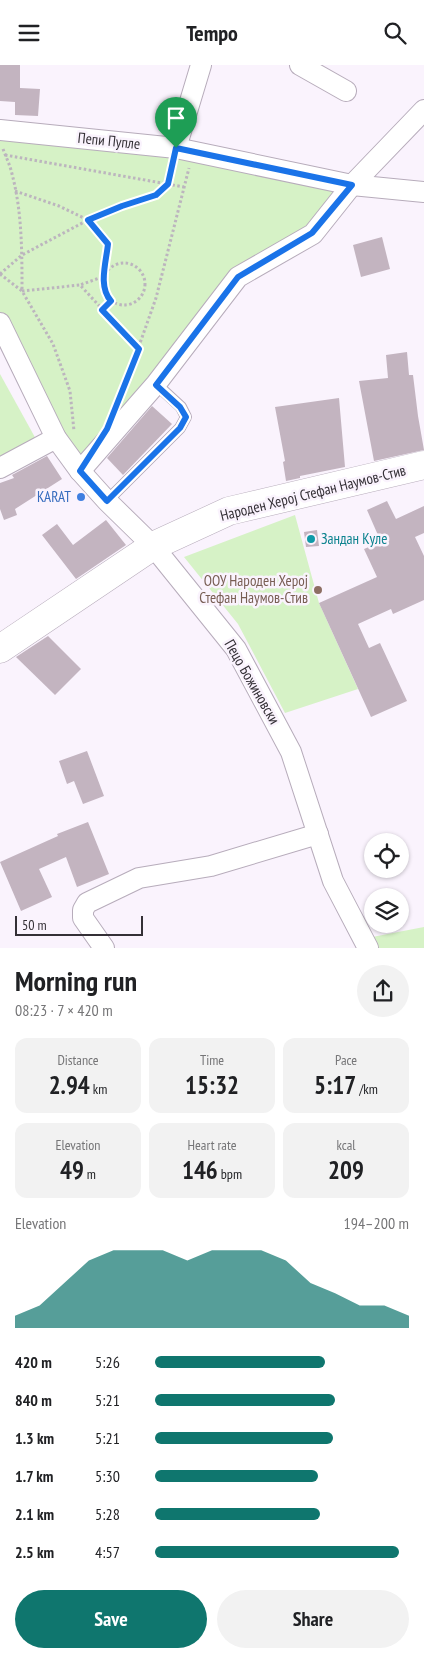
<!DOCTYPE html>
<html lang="en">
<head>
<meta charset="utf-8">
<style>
	:root { --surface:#fff; --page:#f2f2f2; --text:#202124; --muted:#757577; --accent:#0f766e }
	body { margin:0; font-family:"PT Sans Narrow",sans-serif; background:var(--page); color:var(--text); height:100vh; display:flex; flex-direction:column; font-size:19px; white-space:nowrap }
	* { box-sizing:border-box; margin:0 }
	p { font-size:16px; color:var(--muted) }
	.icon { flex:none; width:28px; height:28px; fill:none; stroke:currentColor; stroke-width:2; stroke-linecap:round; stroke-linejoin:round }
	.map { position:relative; height:883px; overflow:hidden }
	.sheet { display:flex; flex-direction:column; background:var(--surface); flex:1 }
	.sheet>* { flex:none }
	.buttons { position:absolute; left:364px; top:768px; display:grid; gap:10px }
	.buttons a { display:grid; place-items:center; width:45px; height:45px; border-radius:50%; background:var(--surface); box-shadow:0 1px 4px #0004; font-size:25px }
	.scale { position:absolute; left:15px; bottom:12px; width:128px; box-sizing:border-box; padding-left:5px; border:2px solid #343036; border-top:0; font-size:14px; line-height:18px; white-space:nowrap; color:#343036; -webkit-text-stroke:4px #faf3fd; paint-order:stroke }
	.pin { position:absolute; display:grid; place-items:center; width:42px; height:42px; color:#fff; margin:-51px -21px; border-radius:50% 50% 50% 0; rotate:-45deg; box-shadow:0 0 5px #0007 }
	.pin .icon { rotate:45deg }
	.round { display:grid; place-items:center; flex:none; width:52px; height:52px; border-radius:26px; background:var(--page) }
	.head { display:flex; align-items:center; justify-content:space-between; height:85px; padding:0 15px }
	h1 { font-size:28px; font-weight:700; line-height:38px }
	.figures { display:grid; grid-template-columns:repeat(3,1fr); gap:8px; height:85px; padding:5px 15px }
	.figures div { display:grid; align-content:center; border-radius:12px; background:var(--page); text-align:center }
	.figures b { font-size:25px; font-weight:700 }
	.figures small { font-size:14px; font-weight:400 }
	.figures p { font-size:14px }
	.chart { height:140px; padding:10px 15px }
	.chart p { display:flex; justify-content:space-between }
	.chart svg { width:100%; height:90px; margin-top:5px; fill:var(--accent); opacity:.7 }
	.action { display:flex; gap:10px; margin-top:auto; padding:10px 15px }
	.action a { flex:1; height:58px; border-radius:30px; background:var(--accent); color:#fff; font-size:20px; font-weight:700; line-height:58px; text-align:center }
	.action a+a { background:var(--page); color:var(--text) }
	ul { padding:0 15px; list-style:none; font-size:16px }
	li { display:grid; grid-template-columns:80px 60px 1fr; align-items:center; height:38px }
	li i { height:12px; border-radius:6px; background:var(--accent) }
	header { display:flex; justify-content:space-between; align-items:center; height:65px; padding:0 15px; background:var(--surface); font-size:22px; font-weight:700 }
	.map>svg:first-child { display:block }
</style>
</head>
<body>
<header><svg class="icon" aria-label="menu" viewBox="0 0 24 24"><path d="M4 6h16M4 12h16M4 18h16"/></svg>Tempo<svg class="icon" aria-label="search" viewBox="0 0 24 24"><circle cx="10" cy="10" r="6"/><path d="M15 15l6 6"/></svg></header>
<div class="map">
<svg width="424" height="883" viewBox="0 0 424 883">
	<rect width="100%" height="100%" fill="#faf3fd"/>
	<g fill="#d6f2c6">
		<path d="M0,65L352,120L313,169L238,212L80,406L0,258Z"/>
		<path d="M0,309L37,376L0,396Z"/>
		<path d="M295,450L319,538L358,624L285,648L238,559L184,492Z"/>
		<path d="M424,862V883H374L367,873Z"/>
	</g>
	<g fill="#c3b4c0">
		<path d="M0,0H20V23L40,24L38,51L15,50V37L0,36Z"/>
		<path d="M382,172L390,204L361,212L353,180Z"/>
		<path d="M407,287L409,310H413L418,351L424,385L374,396L359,316L388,313L386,290Z"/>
		<path d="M339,333L345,402L300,411V413L286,416L283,397L285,396L275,342Z"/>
		<path d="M152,341L172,359L123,410L107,393Z"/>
		<path d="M47,391L62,414L15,444L17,450L4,455L0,444V418L14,413L12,410Z"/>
		<path d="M387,436L396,454L424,441V468L415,472L424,491V535L393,549L391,544L358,559L369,583L380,578L407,636L371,652L319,538L377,512L364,484L381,477L367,445Z"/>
		<path d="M106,455L126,480L76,514L42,470L57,459L73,480Z"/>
		<path d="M317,465L319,481L306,482L304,467Z"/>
		<path d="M48,571L81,604L55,630L16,592Z"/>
		<path d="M87,686L104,731L83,739L74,716L67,719L59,696Z"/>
		<path d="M88,757L109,809L77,822L66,792L39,804L52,832L21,846L0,797L58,771L57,769Z"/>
	</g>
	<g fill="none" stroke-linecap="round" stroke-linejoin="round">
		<g stroke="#b7acbb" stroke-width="12">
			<path id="lane" d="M107,436L180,363L186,352L181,342L156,319"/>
		</g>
		<g stroke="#b7acbb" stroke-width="22">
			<g id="street">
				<path d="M300,0L346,26"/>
				<path d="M0,65L176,83L352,120L424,127"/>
				<path d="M176,83L201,0"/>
				<path d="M0,258L56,373L80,406L107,436L153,481L236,584L291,687L333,816L368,883"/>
				<path d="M0,403L56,373"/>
				<path d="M80,406L156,319L238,212L313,169L352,120L424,45"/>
				<path d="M104,883L83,853V845L87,838L139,813L211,801L318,769"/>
			</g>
		</g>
		<g stroke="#b7acbb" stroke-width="29">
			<path id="secondary" d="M0,584L153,481L229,446L424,400"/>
		</g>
		<g stroke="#bcb5be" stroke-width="3" stroke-dasharray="2.5 2.5" stroke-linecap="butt">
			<path d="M3,84C6,92 10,100 12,109C22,146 22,187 22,225"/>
			<path d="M5,90L184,122"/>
			<path d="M15,126L59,141L88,155L108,179L105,211L80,220"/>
			<circle cx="124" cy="219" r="21"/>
			<path d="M0,209L22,190L88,155L122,141L156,130L168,119L172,100"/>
			<path d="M0,209L22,226L53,279L70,326L74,366"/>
			<path d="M22,226L80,220L139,284"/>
			<path d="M102,245L111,236"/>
			<path d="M122,329L156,233L189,103"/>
		</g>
		<use href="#lane" stroke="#fff" stroke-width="10"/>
		<use href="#street" stroke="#fff" stroke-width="20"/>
		<use href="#secondary" stroke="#fff" stroke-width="28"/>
	</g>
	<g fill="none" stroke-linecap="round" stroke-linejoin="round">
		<g stroke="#fff" stroke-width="10">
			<path id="route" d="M176,83L352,120L312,168L238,212L156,320L180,342L186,352L180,363L107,436L80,406L107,364L139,284L102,245L111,236C98,222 106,198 108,179L88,155L122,141L156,130L168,119Z"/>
		</g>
		<use href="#route" stroke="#1a73e8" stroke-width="6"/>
	</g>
	<circle fill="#3f7fe0" stroke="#faf3fd" stroke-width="2" cx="81" cy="432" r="5"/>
	<circle fill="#0f9aa8" stroke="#faf3fd" stroke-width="2" cx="311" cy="474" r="5"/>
	<circle fill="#8d6e63" stroke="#faf3fd" stroke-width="2" cx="318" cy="525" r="5"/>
	<g text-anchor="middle" stroke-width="5" stroke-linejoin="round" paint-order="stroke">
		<g font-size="15" fill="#343036" stroke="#faf3fd">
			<text transform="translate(109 76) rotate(6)" y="5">Пепи Пупле</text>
			<text transform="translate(313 428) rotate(-14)" y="5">Народен Херој Стефан Наумов-Стив</text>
			<text transform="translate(252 617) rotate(60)" y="5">Пецо Божиновски</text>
		</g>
		<g font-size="15" fill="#366cbe" stroke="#faf3fd" text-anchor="end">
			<text x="71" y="437">KARAT</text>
		</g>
		<g font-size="15" fill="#0d838f" stroke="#faf3fd" text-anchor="start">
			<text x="321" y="479">Зандан Куле</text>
		</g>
		<g font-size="15" fill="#785e54" stroke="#faf3fd" text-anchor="end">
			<text x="308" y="521">ООУ Народен Херој<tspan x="308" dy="17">Стефан Наумов-Стив</tspan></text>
		</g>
	</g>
</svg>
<div class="buttons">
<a><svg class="icon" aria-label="locate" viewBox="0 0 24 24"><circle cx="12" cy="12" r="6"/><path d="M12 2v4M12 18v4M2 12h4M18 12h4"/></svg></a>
<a><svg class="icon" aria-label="layers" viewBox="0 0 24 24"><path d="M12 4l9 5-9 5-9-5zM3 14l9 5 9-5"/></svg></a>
</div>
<div class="scale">50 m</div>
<div class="pin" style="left:176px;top:83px;background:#1e9e55"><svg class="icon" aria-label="arrive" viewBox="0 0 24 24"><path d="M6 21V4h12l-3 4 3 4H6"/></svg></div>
</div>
<section class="sheet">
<div class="head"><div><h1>Morning run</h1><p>08:23 · 7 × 420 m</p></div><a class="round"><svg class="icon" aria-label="share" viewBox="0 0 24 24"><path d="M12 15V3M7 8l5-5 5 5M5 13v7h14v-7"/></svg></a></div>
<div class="figures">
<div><p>Distance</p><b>2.94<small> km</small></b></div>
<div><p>Time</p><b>15:32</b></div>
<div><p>Pace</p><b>5:17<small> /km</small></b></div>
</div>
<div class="figures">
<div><p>Elevation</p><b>49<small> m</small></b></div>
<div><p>Heart rate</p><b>146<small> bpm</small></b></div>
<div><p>kcal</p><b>209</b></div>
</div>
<div class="chart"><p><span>Elevation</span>194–200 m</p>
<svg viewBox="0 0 160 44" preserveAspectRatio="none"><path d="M0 44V38L10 33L20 22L30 11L40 6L50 6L60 6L70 11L80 6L90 6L100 6L110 11L120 22L130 27L140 33L150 33L160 38V44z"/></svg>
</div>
<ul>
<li><b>420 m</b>5:26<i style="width:67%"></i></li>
<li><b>840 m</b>5:21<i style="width:71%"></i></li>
<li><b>1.3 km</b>5:21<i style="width:70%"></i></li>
<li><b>1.7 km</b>5:30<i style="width:64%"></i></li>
<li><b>2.1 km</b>5:28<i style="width:65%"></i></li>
<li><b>2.5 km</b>4:57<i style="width:96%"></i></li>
</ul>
<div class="action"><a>Save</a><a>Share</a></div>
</section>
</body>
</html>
